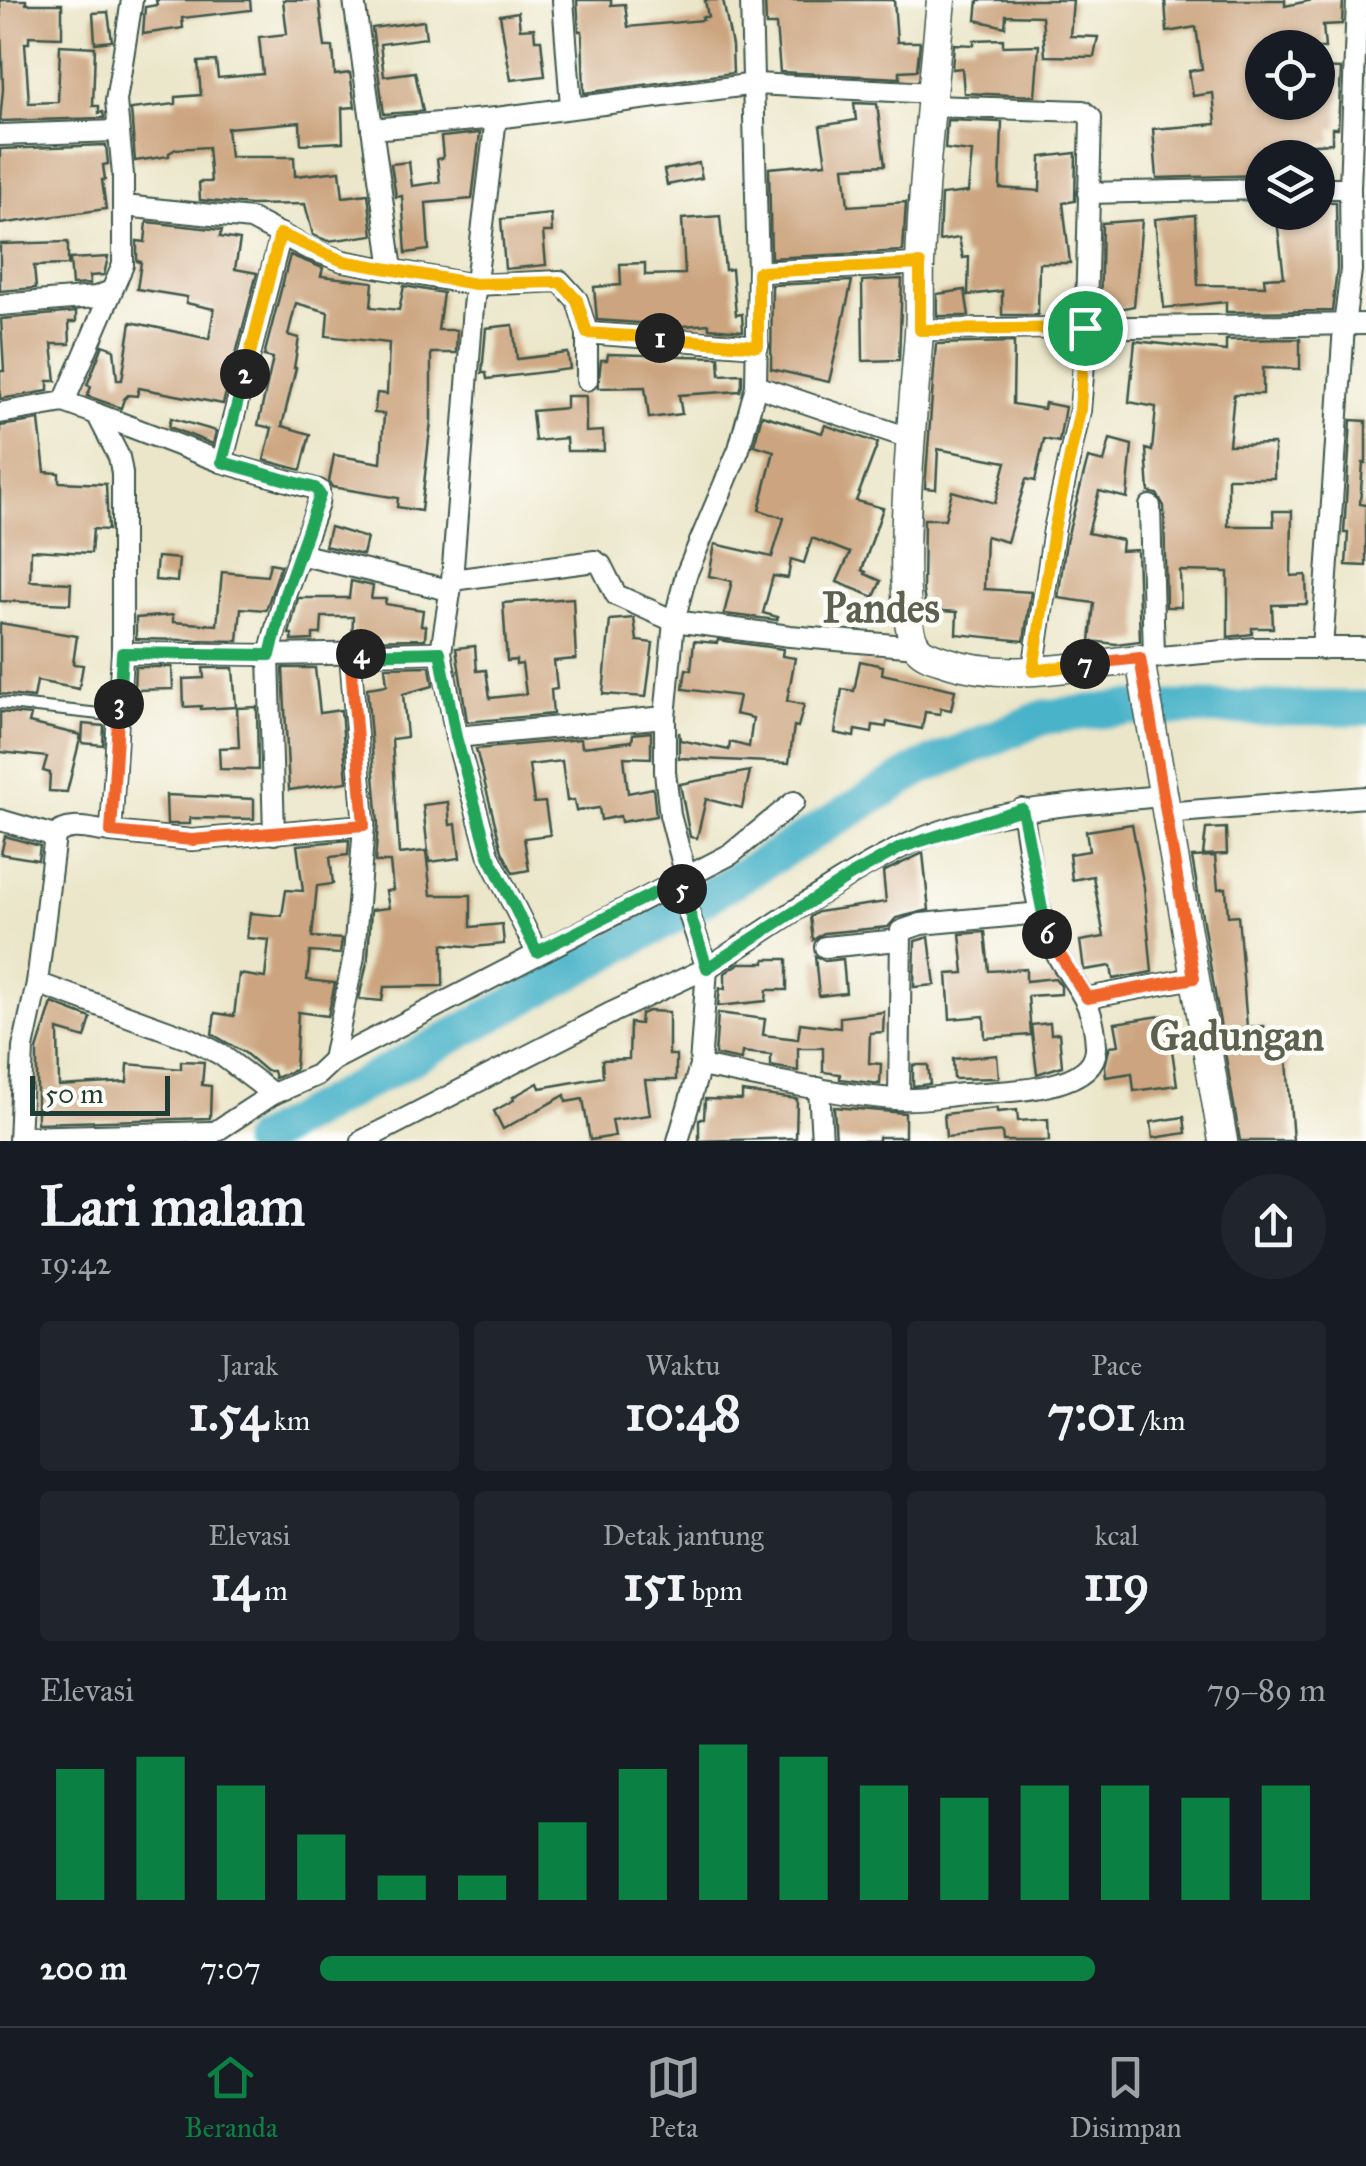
<!DOCTYPE html>
<html lang="id">
<head>
<meta charset="utf-8">
<style>
	:root { --surface:#171b24; --page:#20242c; --text:#f1f3f6; --muted:#9ea1a6; --line:#363941; --accent:#0b8043 }
	body { margin:0; font-family:"IM FELL Great Primer",serif; background:var(--page); color:var(--text); height:100vh; display:flex; flex-direction:column; font-size:38px; white-space:nowrap }
	* { box-sizing:border-box; margin:0 }
	p { font-size:32px; color:var(--muted) }
	.icon { flex:none; width:55px; height:55px; fill:none; stroke:currentColor; stroke-width:2; stroke-linecap:round; stroke-linejoin:round }
	.map { position:relative; height:1141px; overflow:hidden }
	.details { display:flex; flex-direction:column; background:var(--surface); flex:1 }
	.details>* { flex:none }
	.tools { position:absolute; left:1245px; top:30px; display:grid; gap:20px }
	.tools a { display:grid; place-items:center; width:90px; height:90px; border-radius:50%; background:var(--surface); box-shadow:0 2px 8px #0004; font-size:50px }
	.scale { position:absolute; left:30px; bottom:25px; width:140px; box-sizing:border-box; padding-left:10px; border:5px solid #1f3d34; border-top:0; font-size:28px; line-height:35px; white-space:nowrap; color:#1f3d34; -webkit-text-stroke:8px #fdfcf7; paint-order:stroke }
	.pin { position:absolute; display:grid; place-items:center; width:85px; height:85px; color:#fff; margin:-42px; border:5px solid #fff; border-radius:50%; box-shadow:0 2px 10px #0007 }
	.km { position:absolute; width:50px; height:50px; margin:-25px; border-radius:50%; background:#222; color:#fff; font-size:28px; line-height:50px; text-align:center }
	.round { display:grid; place-items:center; flex:none; width:105px; height:105px; border-radius:52px; background:var(--page) }
	.overview { display:flex; align-items:center; justify-content:space-between; height:170px; padding:0 40px }
	h1 { font-size:55px; font-weight:800; line-height:75px }
	.metrics { display:grid; grid-template-columns:repeat(3,1fr); gap:15px; height:170px; padding:10px 40px }
	.metrics div { display:grid; align-content:center; border-radius:10px; background:var(--page); text-align:center }
	.metrics b { font-size:50px; font-weight:800 }
	.metrics small { font-size:28px; font-weight:400 }
	.metrics p { font-size:28px }
	.chart { height:280px; padding:20px 40px }
	.chart p { display:flex; justify-content:space-between }
	.chart svg { width:100%; height:180px; margin-top:10px; stroke:var(--accent); stroke-width:6 }
	ul { padding:0 40px; list-style:none; font-size:32px }
	li { display:grid; grid-template-columns:160px 120px 1fr; align-items:center; height:75px }
	li i { height:25px; border-radius:12px; background:var(--accent) }
	.dock { display:flex; justify-content:space-around; align-items:center; height:140px; border-top:2px solid var(--line); background:var(--surface); font-size:28px; color:var(--muted) }
	.dock a { display:grid; justify-items:center; gap:5px }
	.dock .active { color:var(--accent) }
	.map>svg:first-child { display:block }
</style>
</head>
<body>
<div class="map">
<svg width="1366" height="1141" viewBox="0 0 1366 1141">
	<rect width="100%" height="100%" fill="#fdfcf7"/>
	<filter id="ink" filterUnits="userSpaceOnUse"><feTurbulence type="fractalNoise" baseFrequency=".01" numOctaves="2"/><feDisplacementMap in="SourceGraphic" scale="20" xChannelSelector="R" yChannelSelector="G"/><feConvolveMatrix kernelMatrix="1 2 1 2 8 2 1 2 1" color-interpolation-filters="sRGB"/></filter>
	<filter id="wash" filterUnits="userSpaceOnUse"><feTurbulence type="fractalNoise" baseFrequency=".0048" numOctaves="4" result="noise"/><feDisplacementMap in="SourceGraphic" scale="40" xChannelSelector="R" yChannelSelector="G"/><feGaussianBlur stdDeviation="2.25" result="paint"/><feColorMatrix in="noise" values="0 0 0 0 0 0 0 0 0 0 0 0 0 0 0 0 0 1.4 0 .05"/><feComposite in="paint" operator="in"/></filter>
	<g filter="url(#wash)">
		<rect width="100%" height="100%" fill="#ebe6c9"/>
		<g fill="none" stroke-linecap="round" stroke-linejoin="round">
			<path stroke="#4ab3c9" stroke-width="35" d="M258,1141L670,919L919,769L1044,717L1127,708H1366"/>
		</g>
		<g id="blocks">
			<g fill="#cca580">
				<path d="M0,0H26V4H62V37L29,36V43H25L29,103L58,102L60,45L95,47L93,106H99V113L103,112L104,118L0,121L3,89Z"/>
				<path d="M156,0H250L251,10L182,18L183,28L143,34L145,7L157,5Z"/>
				<path d="M283,0H319L325,47H333L335,75L350,73L355,107L342,108L343,142L301,144L300,122L227,128L230,157H294L295,176L340,171L343,197L368,194L373,235L328,241L313,235L305,204L251,205L200,200L199,182H211L208,147L176,149L169,153V156L135,161L131,109L176,104V97L201,95L198,62L216,61L218,78L263,74L259,37L287,34Z"/>
				<path d="M577,0H611V5L625,4L628,27L703,20L702,17H708L705,0H723L732,46L733,73L584,93L582,31H579Z"/>
				<path d="M765,0H894L897,42H920L917,70L900,71V78L780,72L776,25H766Z"/>
				<path d="M978,0H1073L1070,36L1098,37L1094,57L1045,56L1042,16L1006,15L1005,27L976,20Z"/>
				<path d="M1165,0H1285V6L1313,0H1343L1342,24L1323,25L1325,48H1262V102H1318V68L1341,69L1338,128H1332V143L1299,145L1300,158H1262V175L1157,178L1153,129L1216,124L1213,93L1193,96L1189,71L1202,69L1196,27L1167,32Z"/>
				<path d="M108,12L112,41L95,43L93,13Z"/>
				<path d="M518,12L520,29L534,28L535,40H541L545,76L511,80L500,15Z"/>
				<path d="M424,21L426,38L380,44L384,76L415,72L423,111L384,114L372,28Z"/>
				<path d="M1003,39V46L1039,45L1035,96L964,93L962,68L952,69L954,44L974,45V40Z"/>
				<path d="M854,103L877,104L885,165L844,167L848,206L906,202L903,251L771,258L769,168L826,163L820,126L856,120Z"/>
				<path d="M947,120L1002,122L1000,188L1040,191L1041,157L1076,153L1075,201L1063,203L1070,263H1039L1038,315H1002V291L968,295L969,257L963,258L959,238L939,241L941,195L968,192L972,152L945,149Z"/>
				<path d="M480,133L472,199L426,203L429,250L406,253L402,196L396,197L391,164L409,162L412,186L440,182L437,159L443,158L441,137Z"/>
				<path d="M106,145L108,164L103,165L105,180H102L106,209L0,224V149Z"/>
				<path d="M699,163L702,178L667,185L664,170Z"/>
				<path d="M1318,202H1336L1337,269L1332,311L1226,312V302L1164,308L1155,219L1195,215L1198,285L1265,286L1264,278L1284,277L1276,212H1318Z"/>
				<path d="M551,214L552,232H543L546,265L505,269L501,219Z"/>
				<path d="M720,216L725,270L732,269L736,315L742,314L743,331L709,328V324L682,326L597,320L594,287L621,285L620,264L645,263V275L685,274L682,219Z"/>
				<path d="M1142,220L1134,306L1100,313L1102,223Z"/>
				<path d="M147,222L222,230L220,237L240,240L235,269L257,273L223,404L139,388L137,396L128,395L124,399L121,408L87,396L91,387L87,385L103,345L114,349L117,380H122L131,322L209,339L214,309L186,303L187,297L137,289L141,262L137,261V241L145,242Z"/>
				<path d="M68,242V265L34,266L36,288L0,291V244Z"/>
				<path d="M290,255L323,268L321,276L373,282L371,307L399,310L404,286L443,293L438,330H457L456,353H431V421L421,511L397,507L398,498L332,487L329,481L334,455L381,463L384,414L374,413L377,393L387,394L389,343L326,336L328,312L296,303L288,335L299,338L294,368H296L282,426L310,434L301,470L264,460L272,428L258,425L273,358L264,356Z"/>
				<path d="M108,257L104,275L90,276V284L72,285L70,259Z"/>
				<path d="M902,279L899,360L863,361L862,281Z"/>
				<path d="M852,281L829,382L771,369L772,285Z"/>
				<path d="M965,290L969,316H937V294Z"/>
				<path d="M76,312V322H69L70,344H52L56,381H48V391L0,399V371H4L1,319Z"/>
				<path d="M513,325L517,359L568,353L570,369L487,379L486,373H482L486,328Z"/>
				<path d="M1300,339V369L1263,368V394H1234L1229,445L1274,444V478H1228V526H1274L1273,511H1292L1291,576L1306,575L1307,604L1272,605L1273,628H1252V634L1228,637V572L1180,571L1181,607H1166L1164,506L1157,494L1149,492L1146,449L1152,451L1156,407L1129,402L1135,341L1226,351V340Z"/>
				<path d="M1014,342L1013,404L1044,409L1045,403L1065,407L1059,442L1044,439L1035,481L1026,479L1007,542L986,536L984,589L1031,592L1024,641L956,634L957,612L926,610L923,591L924,519H945L952,491L995,503L1006,462L938,449L936,489L925,488L936,344Z"/>
				<path d="M608,354L719,357L720,375L742,374V384L740,391L679,395L682,414L649,418L645,387L598,388L601,360H607Z"/>
				<path d="M566,396H586V432L603,431L604,451H567L566,438L535,441L532,411L566,408Z"/>
				<path d="M762,415L822,433L825,425L878,443L856,501L883,508L862,570L866,572L865,574L881,581L874,597L837,582L850,553L812,538L804,563L791,559L788,578L773,576L763,613L778,617L777,620L724,614L732,581L709,576L715,544L772,557L784,518L759,510L774,451L754,445Z"/>
				<path d="M171,418L216,431L213,444L169,427Z"/>
				<path d="M39,420L45,472L59,473V482L106,484L108,530L93,529L91,553L31,550L30,581L71,583L70,604L0,601V426Z"/>
				<path d="M1351,420L1366,421V463H1363L1360,504L1366,505V566L1346,565L1348,533H1344Z"/>
				<path d="M1110,439L1132,445L1127,498L1099,491L1088,533L1122,540L1121,551L1137,550L1140,641L1116,644L1090,641L1094,603L1058,598L1066,542L1088,458L1104,462Z"/>
				<path d="M330,527L367,538L363,555L325,546Z"/>
				<path d="M157,557L179,559L177,582L155,580Z"/>
				<path d="M270,563L281,565L266,610L241,608L238,641L136,639V618L173,615V622L217,625L222,572L267,576Z"/>
				<path d="M351,581L373,586L371,599H386L385,604L423,610L421,625L426,626L425,639L352,640L353,617H322L321,634H313V640L292,641V634H289L298,598H349Z"/>
				<path d="M573,598L576,659L554,661L557,689L551,690L553,714L467,722L456,648L475,646L477,671L486,670L490,698L526,694L522,664L516,665V660L507,661L503,603Z"/>
				<path d="M634,618L637,641L653,643L646,697L603,694L610,620Z"/>
				<path d="M0,623L77,636L73,664L83,665L79,689L37,681L34,698L0,694Z"/>
				<path d="M718,640L783,649L782,656L795,658L787,701L804,705L798,727L794,726L789,763L679,758V732L680,740L729,750L730,742L749,747L753,718L735,714L739,696L683,689L686,669L691,670L694,641L717,643Z"/>
				<path d="M860,661L883,666L882,674L955,690L951,710L941,708L940,714L925,712L922,729L887,722L886,727L873,725L872,733L855,730L854,737L835,733L842,689L854,691Z"/>
				<path d="M430,666L433,686L403,694L407,737L392,739L399,854L426,851L431,895H471V927L502,924L504,944L474,947L443,944V986L384,987L382,1001L359,999L368,958L371,910L389,908L386,891L393,890L390,862H375L378,824L367,688L387,685L385,667Z"/>
				<path d="M135,667H172L173,689L134,690Z"/>
				<path d="M203,668H233L236,707L201,709V706L184,707L183,679L204,678Z"/>
				<path d="M283,668H315L320,713L341,710L347,782L289,790Z"/>
				<path d="M257,707L258,770L220,769L219,748L239,747L237,708Z"/>
				<path d="M0,712L31,715L29,723L81,735L67,792L49,791L50,773L43,771L47,757L0,752Z"/>
				<path d="M83,724L104,726L103,745L82,743Z"/>
				<path d="M651,732V758L624,757L628,793L653,788L656,816L621,822L620,816L601,820L599,808L576,811L574,800L567,801L562,761L529,765L534,803L545,802L550,835L524,838L529,870L513,873L502,851L476,749L581,739L582,747L632,741L633,734Z"/>
				<path d="M750,771L742,808L706,799L697,838L690,837L680,784Z"/>
				<path d="M166,795L254,799V819L190,818V824H167Z"/>
				<path d="M448,802L450,825L456,824L460,858L429,862L423,805Z"/>
				<path d="M1132,824L1144,887L1152,972L1113,979L1111,966L1084,970L1080,941L1104,937L1093,876L1072,880L1069,854L1089,851L1086,831Z"/>
				<path d="M1226,828L1227,854L1203,855L1206,829Z"/>
				<path d="M5,836L40,846L38,860L1,854Z"/>
				<path d="M349,840L348,855L330,857L333,884L317,886L312,937L342,939L340,954L310,952L307,980L335,983L328,1016L298,1012L295,1070L275,1078L273,1071H266L245,1053L212,1034L215,1013L234,1016L239,974L265,978L269,940L247,938L250,913L282,916L286,890L303,891L297,845Z"/>
				<path d="M923,853L929,910L896,918L888,927L824,933L813,940L810,917L818,912L886,902L883,872Z"/>
				<path d="M1215,856L1218,889L1226,888L1228,916L1238,915L1247,1027L1264,1026L1266,1050L1278,1049V1060H1287L1293,1141H1240L1192,857Z"/>
				<path d="M985,932L989,971L1026,969V981L1055,978L1061,986V994L1028,996L1031,1035L985,1038L984,1016L950,1019L947,974L964,973L960,934Z"/>
				<path d="M929,937L935,985L914,987L915,941Z"/>
				<path d="M815,956L825,961L843,959L846,993L819,996Z"/>
				<path d="M765,959H787V990H767L766,1001L718,1006L720,988L725,989V973L740,963H765Z"/>
				<path d="M52,1003L91,1018L85,1038L58,1030L59,1086L127,1082L128,1064L181,1069V1061L204,1062L202,1085L211,1086L210,1118L37,1123V1050Z"/>
				<path d="M648,1011L669,1012V1055H676V1080H645L650,1115L612,1120L615,1136L590,1140L583,1099L566,1102L565,1095L503,1129L494,1111L514,1100L513,1097L538,1083L540,1088L603,1077L602,1060L629,1059L630,1023L640,1024L641,1014Z"/>
				<path d="M884,1012L883,1032L870,1033L869,1063L881,1064L880,1084L840,1079V1074L823,1072V1048H798V1071L771,1066V1055L742,1052L741,1060L715,1055L718,1013L765,1019L763,1035L798,1039L800,1023L840,1028V1017Z"/>
				<path d="M1167,1015L1177,1085L1134,1091L1132,1073L1106,1077L1105,1066L1110,1046L1119,1045L1115,1023Z"/>
				<path d="M1050,1023L1051,1034L1059,1033L1062,1066L1037,1074L1031,1025Z"/>
				<path d="M997,1055L999,1078L954,1079L953,1059Z"/>
				<path d="M913,1065H928L930,1084L913,1086Z"/>
				<path d="M742,1092L797,1099L796,1138L699,1141V1119H704L705,1099L742,1100Z"/>
				<path d="M834,1107L905,1113V1137H878V1141H836Z"/>
				<path d="M997,1108V1112L1017,1110L1018,1121L1048,1119L1049,1141H1003L1002,1132L946,1137L944,1114Z"/>
				<path d="M1184,1117L1186,1133L1153,1138L1151,1122Z"/>
			</g>
		</g>
	</g>
	<g filter="url(#ink)">
		<use href="#blocks" fill-opacity="0" stroke="#3e564a" stroke-width="2.5"/>
		<g fill="none" stroke-linecap="round" stroke-linejoin="round">
			<g stroke="#3e564a" stroke-width="14">
				<path id="lane" d="M0,703L118,716"/>
			</g>
			<g stroke="#3e564a" stroke-width="24">
				<g id="street">
					<path d="M354,0L392,269"/>
					<path d="M563,0L571,106"/>
					<path d="M932,106L1083,111L1091,118L1085,352L1080,410L1054,530L1033,671"/>
					<path d="M496,118L473,307L452,580L441,652L456,737L489,856L537,952"/>
					<path d="M372,129L496,118L755,84L933,93"/>
					<path d="M0,135L117,131"/>
					<path d="M1318,188H1350"/>
					<path d="M1088,193L1262,189"/>
					<path d="M124,206L251,219L307,248L343,261L475,285L560,281L577,300L587,333L758,346"/>
					<path d="M758,272L920,264"/>
					<path d="M0,305L96,297L111,291"/>
					<path d="M920,330L1366,324"/>
					<path d="M587,333V380"/>
					<path d="M756,386L909,438"/>
					<path d="M64,402L123,265V175L116,101L132,0"/>
					<path d="M0,413L64,402L97,414L119,457L122,473V653L111,832C94,831 68,821 55,836L37,983L23,1048L19,1141"/>
					<path d="M97,414L222,462L319,490L318,504L285,594L269,655L274,834"/>
					<path d="M222,462L281,234"/>
					<path d="M1150,506L1154,657"/>
					<path d="M299,554L449,590"/>
					<path d="M452,580L595,561L601,565L616,595L674,621L790,636L917,647"/>
					<path d="M1322,649L1344,326L1351,270L1350,188L1357,0"/>
					<path d="M122,653L269,655L441,652"/>
					<path d="M1140,659L1255,648H1366"/>
					<path d="M456,737L665,717"/>
					<path d="M1165,813L1366,797"/>
					<path d="M0,820L55,836"/>
					<path d="M111,832L192,840L364,825"/>
					<path d="M686,876L670,815L665,772V717L674,621L686,575L739,449L756,386L758,272L751,0"/>
					<path d="M825,947L899,940"/>
					<path d="M37,983L191,1039L220,1054L273,1094"/>
					<path d="M1087,998L1194,978"/>
					<path d="M333,1060L354,956L364,825L350,654"/>
					<path d="M700,1066C764,1078 830,1094 895,1099C918,1101 942,1096 964,1094C994,1092 1098,1093 1096,1046C1094,991 1064,979 1048,936C1033,896 1029,851 1022,809"/>
					<path d="M819,1088L822,1141"/>
					<path d="M899,1099L901,931L921,924L1041,913"/>
					<path d="M20,1137L211,1132"/>
					<path d="M201,1141L273,1094L317,1075L333,1060L731,854L794,802"/>
					<path d="M362,1141L613,1012L707,968L678,881"/>
					<path d="M678,1141L700,1066L707,968C772,928 834,880 902,847C983,808 1074,804 1162,796"/>
				</g>
			</g>
			<g stroke="#3e564a" stroke-width="31">
				<path id="secondary" d="M941,0C933,88 923,176 920,264C919,287 921,310 919,332C916,383 890,616 918,648C924,655 936,658 945,661C1007,682 1076,666 1140,659L1223,1141"/>
			</g>
			<use href="#lane" stroke="#fff" stroke-width="10"/>
			<use href="#street" stroke="#fff" stroke-width="20"/>
			<use href="#secondary" stroke="#fff" stroke-width="28"/>
		</g>
	</g>
	<g fill="none" stroke-linecap="round" stroke-linejoin="round" filter="url(#ink)">
		<g stroke="#fff" stroke-width="20">
			<path id="split-1" d="M660,338L758,346V272L920,264V330L1085,328"/>
		</g>
		<g stroke="#fff" stroke-width="20">
			<path id="split-2" d="M245,374L280,234L343,261L475,284L560,282L577,300L587,333L660,338"/>
		</g>
		<g stroke="#fff" stroke-width="20">
			<path id="split-3" d="M119,704L122,653L270,655L285,594L320,495L315,488L222,462L245,374"/>
		</g>
		<g stroke="#fff" stroke-width="20">
			<path id="split-4" d="M119,704L111,832L192,840L364,825L350,654H361"/>
		</g>
		<g stroke="#fff" stroke-width="20">
			<path id="split-5" d="M361,654L440,652L456,737L489,856L537,952L678,881L682,889"/>
		</g>
		<g stroke="#fff" stroke-width="20">
			<path id="split-6" d="M682,889L707,968L850,876L902,847L1022,809L1047,934"/>
		</g>
		<g stroke="#fff" stroke-width="20">
			<path id="split-7" d="M1047,934L1087,998L1194,978L1140,658L1085,664"/>
		</g>
		<g stroke="#fff" stroke-width="20">
			<path id="split-8" d="M1085,664L1033,671L1054,530L1080,410L1085,328"/>
		</g>
		<use href="#split-1" stroke="#f5b400" stroke-width="12"/>
		<use href="#split-2" stroke="#f5b400" stroke-width="12"/>
		<use href="#split-3" stroke="#22a559" stroke-width="12"/>
		<use href="#split-4" stroke="#f0652b" stroke-width="12"/>
		<use href="#split-5" stroke="#22a559" stroke-width="12"/>
		<use href="#split-6" stroke="#22a559" stroke-width="12"/>
		<use href="#split-7" stroke="#f0652b" stroke-width="12"/>
		<use href="#split-8" stroke="#f5b400" stroke-width="12"/>
	</g>
	<g text-anchor="middle" stroke-width="9" stroke-linejoin="round" paint-order="stroke">
		<g font-size="42" font-weight="bold" fill="#5c614f" stroke="#fdfcf7">
			<text x="881" y="622">Pandes</text>
			<text x="1237" y="1050">Gadungan</text>
		</g>
	</g>
</svg>
<div class="tools">
<a><svg class="icon" aria-label="locate" viewBox="0 0 24 24"><circle cx="12" cy="12" r="6"/><path d="M12 2v4M12 18v4M2 12h4M18 12h4"/></svg></a>
<a><svg class="icon" aria-label="layers" viewBox="0 0 24 24"><path d="M12 4l9 5-9 5-9-5zM3 14l9 5 9-5"/></svg></a>
</div>
<div class="scale">50 m</div>
<div class="pin" style="left:1085px;top:328px;background:#1e9e55"><svg class="icon" aria-label="arrive" viewBox="0 0 24 24"><path d="M6 21V4h12l-3 4 3 4H6"/></svg></div>
<b class="km" style="left:660px;top:338px">1</b>
<b class="km" style="left:245px;top:374px">2</b>
<b class="km" style="left:119px;top:704px">3</b>
<b class="km" style="left:361px;top:654px">4</b>
<b class="km" style="left:682px;top:889px">5</b>
<b class="km" style="left:1047px;top:934px">6</b>
<b class="km" style="left:1085px;top:664px">7</b>
</div>
<section class="details">
<div class="overview"><div><h1>Lari malam</h1><p>19:42</p></div><a class="round"><svg class="icon" aria-label="share" viewBox="0 0 24 24"><path d="M12 15V3M7 8l5-5 5 5M5 13v7h14v-7"/></svg></a></div>
<div class="metrics">
<div><p>Jarak</p><b>1.54<small> km</small></b></div>
<div><p>Waktu</p><b>10:48</b></div>
<div><p>Pace</p><b>7:01<small> /km</small></b></div>
</div>
<div class="metrics">
<div><p>Elevasi</p><b>14<small> m</small></b></div>
<div><p>Detak jantung</p><b>151<small> bpm</small></b></div>
<div><p>kcal</p><b>119</b></div>
</div>
<div class="chart"><p><span>Elevasi</span>79–89 m</p>
<svg viewBox="0 0 160 44" preserveAspectRatio="none"><path d="M5 44V12M15 44V9M25 44V16M35 44V28M45 44V38M55 44V38M65 44V25M75 44V12M85 44V6M95 44V9M105 44V16M115 44V19M125 44V16M135 44V16M145 44V19M155 44V16"/></svg>
</div>
<ul>
<li><b>200 m</b>7:07<i style="width:77%"></i></li>
</ul>
</section>
<nav class="dock">
<a class="active"><svg class="icon" aria-label="home" viewBox="0 0 24 24"><path d="M3 11l9-7 9 7M6 9v11h12V9"/></svg>Beranda</a>
<a><svg class="icon" aria-label="map" viewBox="0 0 24 24"><path d="M3 6l6-2 6 2 6-2v14l-6 2-6-2-6 2zM9 4v14M15 6v14"/></svg>Peta</a>
<a><svg class="icon" aria-label="saved" viewBox="0 0 24 24"><path d="M7 4h10v16l-5-4-5 4z"/></svg>Disimpan</a>
</nav>
</body>
</html>
